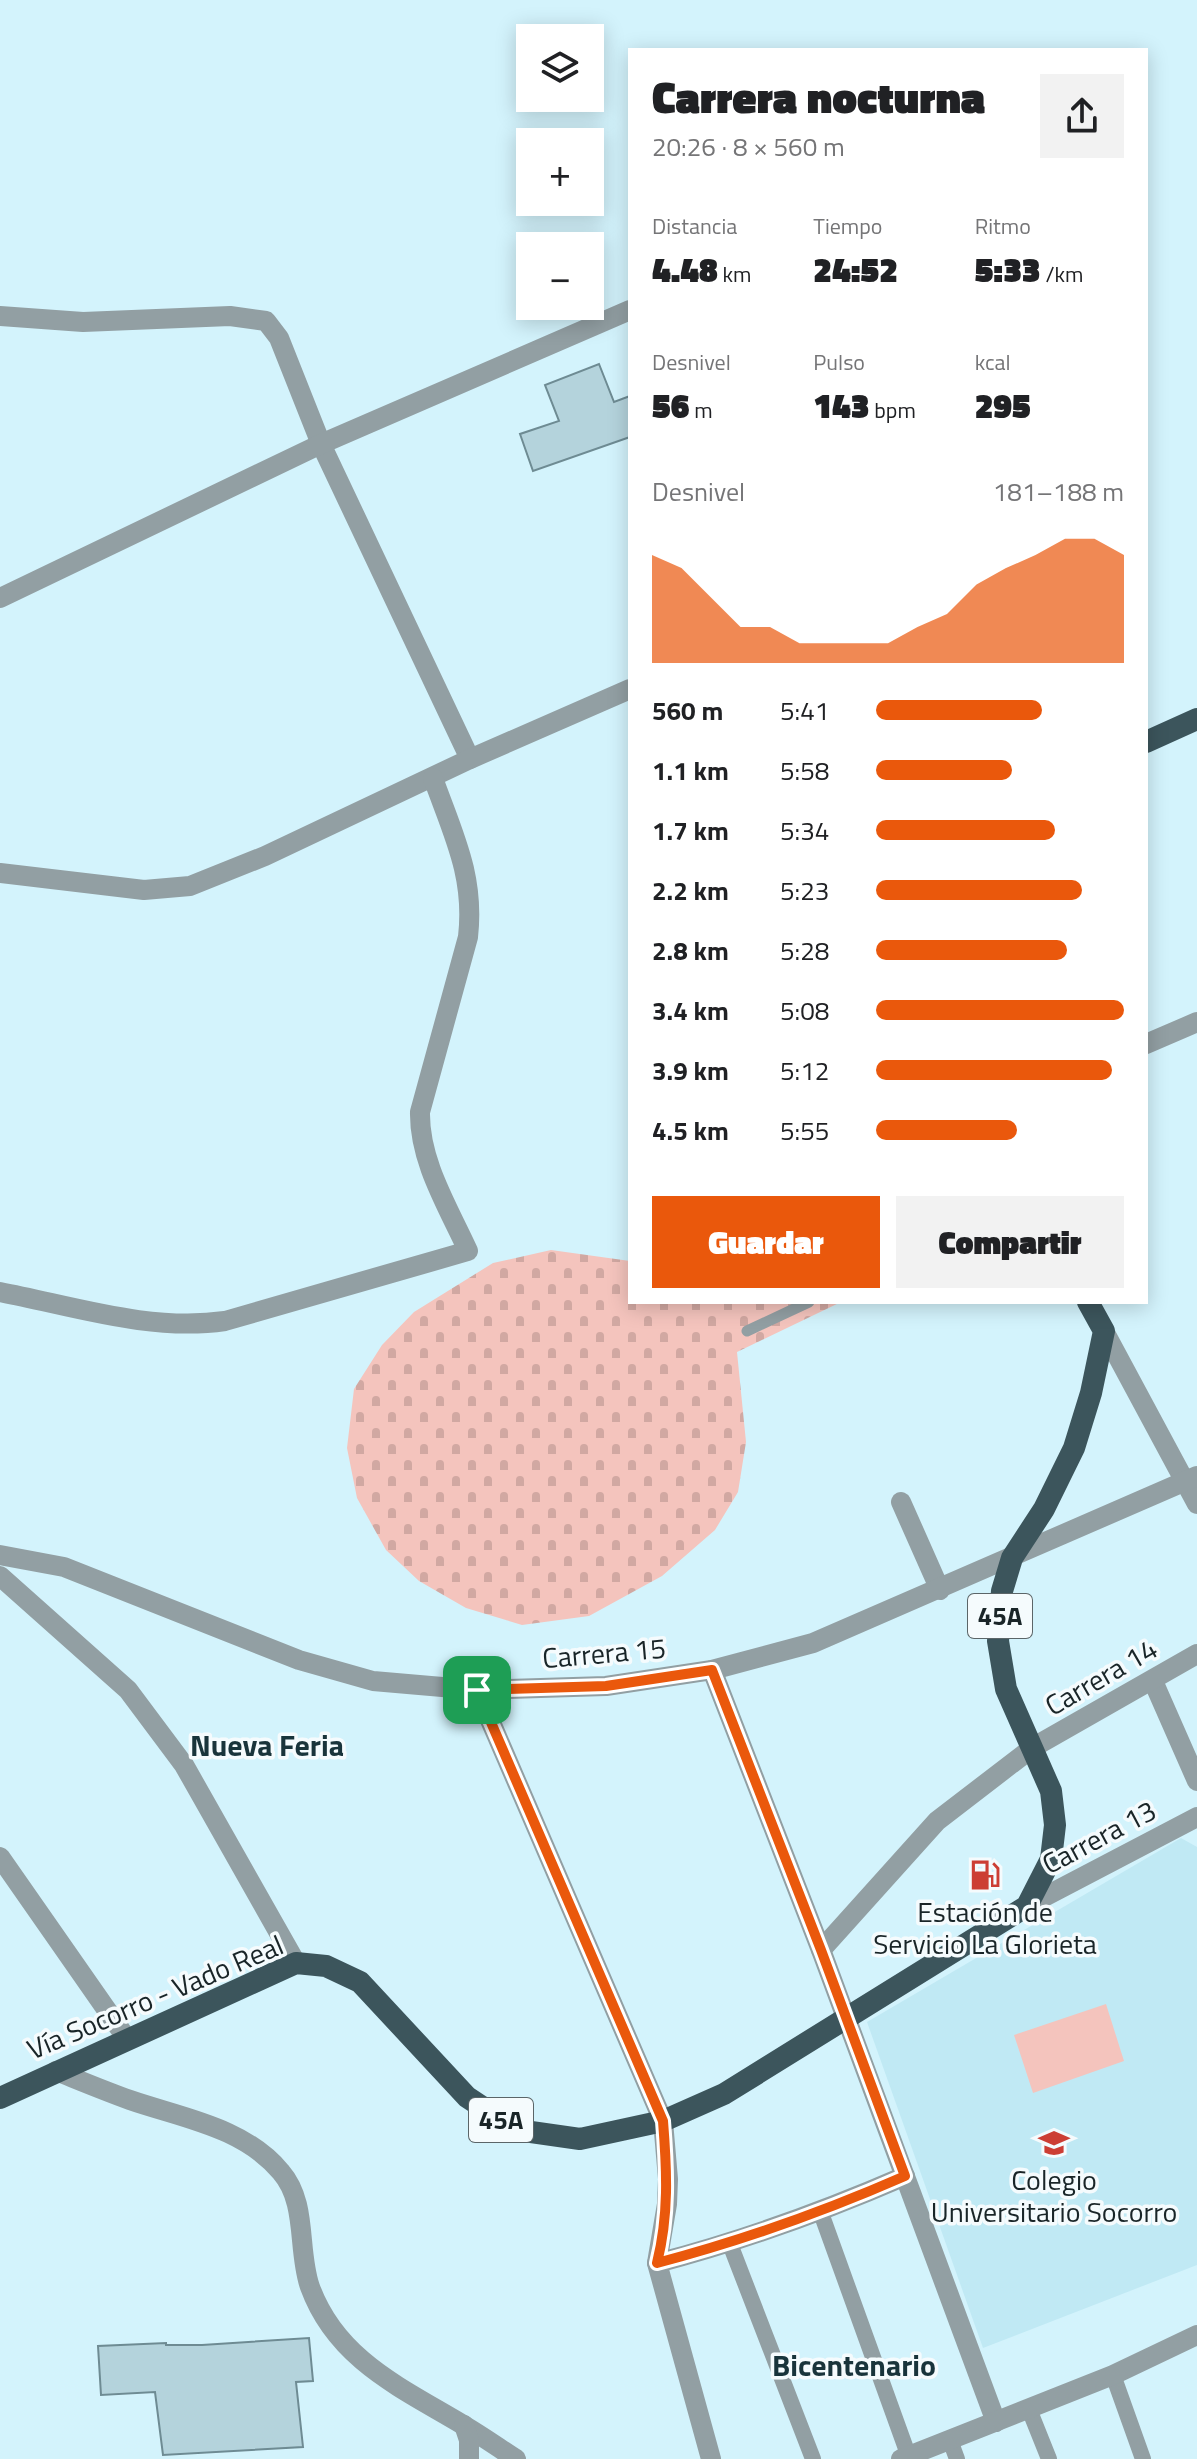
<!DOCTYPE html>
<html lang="es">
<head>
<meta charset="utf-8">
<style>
	:root { --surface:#fff; --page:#f2f2f2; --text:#202124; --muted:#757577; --accent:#ea580c }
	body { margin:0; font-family:"Titillium Web",sans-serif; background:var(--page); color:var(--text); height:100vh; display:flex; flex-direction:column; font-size:30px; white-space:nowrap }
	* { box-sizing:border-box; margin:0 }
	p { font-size:26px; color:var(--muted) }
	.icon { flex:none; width:44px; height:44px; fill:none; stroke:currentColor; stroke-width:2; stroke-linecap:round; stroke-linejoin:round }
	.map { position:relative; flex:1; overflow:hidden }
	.sheet { position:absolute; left:628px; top:48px; width:520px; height:1256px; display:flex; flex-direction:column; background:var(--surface); border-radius:0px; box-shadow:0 4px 20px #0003 }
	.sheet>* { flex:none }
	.buttons { position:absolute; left:516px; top:24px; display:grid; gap:16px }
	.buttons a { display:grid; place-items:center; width:88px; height:88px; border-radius:0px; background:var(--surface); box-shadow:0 4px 20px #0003; font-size:40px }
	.pin { position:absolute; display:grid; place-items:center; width:68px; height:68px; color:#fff; margin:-34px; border-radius:16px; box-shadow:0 4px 12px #0006 }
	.round { display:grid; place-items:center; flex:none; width:84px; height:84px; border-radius:0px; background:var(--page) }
	.overview { display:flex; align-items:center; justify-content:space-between; height:136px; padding:0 24px }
	h1 { font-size:44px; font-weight:800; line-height:60px }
	.metrics { display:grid; grid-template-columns:repeat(3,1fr); gap:12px; height:136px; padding:8px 24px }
	.metrics div { display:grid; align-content:center }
	.metrics b { font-size:34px; font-weight:800 }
	.metrics small { font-size:22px; font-weight:400 }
	.metrics p { font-size:22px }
	.chart { height:224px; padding:16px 24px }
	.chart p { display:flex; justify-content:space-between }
	.chart svg { width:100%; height:144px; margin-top:8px; fill:var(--accent); opacity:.7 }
	.button { display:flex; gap:16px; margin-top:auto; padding:16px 24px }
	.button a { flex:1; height:92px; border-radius:0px; background:var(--accent); color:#fff; font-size:32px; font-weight:800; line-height:92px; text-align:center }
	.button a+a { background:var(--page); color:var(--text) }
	ul { padding:0 24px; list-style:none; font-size:26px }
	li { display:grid; grid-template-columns:128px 96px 1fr; align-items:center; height:60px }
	li i { height:20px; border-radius:10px; background:var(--accent) }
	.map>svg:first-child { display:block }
</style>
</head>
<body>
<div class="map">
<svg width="1197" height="2459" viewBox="0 0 1197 2459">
	<defs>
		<pattern id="cemetery-stones" width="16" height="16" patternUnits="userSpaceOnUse" patternTransform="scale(2)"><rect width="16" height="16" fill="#f4c4bd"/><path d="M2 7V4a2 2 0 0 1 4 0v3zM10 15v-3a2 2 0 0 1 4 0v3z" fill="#d1a8a2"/></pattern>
	</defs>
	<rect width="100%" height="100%" fill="#d3f3fc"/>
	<path fill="#c0e9f4" d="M1181,1838L1197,1847V2265L983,2348L867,2022Z"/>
	<path fill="#f4c4bd" d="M1106,2004L1124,2061L1033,2093L1014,2035Z"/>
	<path fill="url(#cemetery-stones)" d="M551,1250L630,1261V1302H841L737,1352L746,1442L738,1492L715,1530L662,1576L589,1616L522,1625L466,1608L419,1581L386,1550L357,1498L347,1448L354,1389L382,1345L414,1312L493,1263Z"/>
	<g fill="#b4d3dc" stroke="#6e8b93" stroke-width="2">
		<path d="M599,364L614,402L630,396V437L533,471L520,434L559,421L545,385Z"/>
		<path d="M309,2338L313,2381L296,2382L303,2447L163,2455L155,2392L101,2395L98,2346L166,2343V2345H202Z"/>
	</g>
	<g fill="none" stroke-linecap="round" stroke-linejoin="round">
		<path stroke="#929fa3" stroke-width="11" d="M747,1331L809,1302"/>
		<g stroke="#929fa3" stroke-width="16">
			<path d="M821,2213L909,2457"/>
			<path d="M730,2244L813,2459"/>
			<path d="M1113,2375L1143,2459"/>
			<path d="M1029,2409L1049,2459"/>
			<path d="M950,2440L957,2459"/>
		</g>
		<g stroke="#929fa3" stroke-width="20">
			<path d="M0,316L83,322L230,316L266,321L279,338L321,444L470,759"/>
			<path d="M0,598L321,444L630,310"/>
			<path d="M0,873L144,890L190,886L265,856L470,759L630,689"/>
			<path d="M1146,1044L1197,1022"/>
			<path d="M0,1292C73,1306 151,1332 225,1321L468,1251C448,1207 419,1161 420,1112L468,937C475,876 453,834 433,778"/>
			<path d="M1104,1331L1197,1504"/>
			<path d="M901,1502L940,1590"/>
			<path d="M0,1555L64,1567L299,1660L373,1681L477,1690L606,1686L712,1670L813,1643L1197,1476"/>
			<path d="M712,1670L821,1950L996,2422"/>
			<path d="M1153,1681L1197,1781"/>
			<path d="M477,1690L663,2121L668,2179L667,2204L657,2263L711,2459"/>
			<path d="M0,1857L127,2039"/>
			<path d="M1027,1906L1197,1817"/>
			<path d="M821,1950L937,1821L1032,1748L1197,1654"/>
			<path d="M56,2071C81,2081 105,2091 130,2100C182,2118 244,2127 281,2172C308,2203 297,2250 310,2287C337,2361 404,2389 465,2426C482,2436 499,2448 516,2459"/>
			<path d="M657,2263C745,2240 822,2212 905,2176"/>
			<path d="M464,2425L469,2440V2459"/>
			<path d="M901,2459L1113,2375L1197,2335"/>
		</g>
		<path stroke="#929fa3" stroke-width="20" d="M0,1576L128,1690L184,1765L296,1963"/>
		<g stroke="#3c555c" stroke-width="22">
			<path d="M1146,742L1197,719"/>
			<path d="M0,2098L296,1963L326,1966L360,1982L467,2097L517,2130L580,2139L663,2121L724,2094L1027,1906L1051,1859L1055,1825L1051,1791L1006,1689L998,1641L1002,1591L1012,1558L1044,1509L1074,1448L1091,1393L1104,1331L1088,1302"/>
		</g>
	</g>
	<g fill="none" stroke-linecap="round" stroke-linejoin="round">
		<g stroke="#fff" stroke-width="16">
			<path id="route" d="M712,1670L821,1950L905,2176C823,2212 744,2240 657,2263C669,2215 667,2171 663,2121L477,1690L606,1686Z"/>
		</g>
		<use href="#route" stroke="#ea580c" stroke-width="10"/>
	</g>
	<defs>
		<g id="fuel-bare" transform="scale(2.4)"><path d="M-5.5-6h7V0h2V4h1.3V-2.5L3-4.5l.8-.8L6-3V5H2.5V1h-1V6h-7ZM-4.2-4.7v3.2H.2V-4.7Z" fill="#cc3e34" stroke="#f5fbfd" stroke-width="2.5" paint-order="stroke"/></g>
		<g id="school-bare" transform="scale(2.4)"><path d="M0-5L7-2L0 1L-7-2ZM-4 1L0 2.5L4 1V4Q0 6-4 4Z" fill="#cc3e34" stroke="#f5fbfd" stroke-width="2.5" paint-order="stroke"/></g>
	</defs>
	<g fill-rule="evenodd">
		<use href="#fuel-bare" x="985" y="1875"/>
		<use href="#school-bare" x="1054" y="2143"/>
	</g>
	<g text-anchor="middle" stroke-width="7" stroke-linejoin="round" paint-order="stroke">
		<g fill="#f5fbfd" stroke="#5b6568" stroke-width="2">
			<rect x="968" y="1594" width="64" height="44" rx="6"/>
			<rect x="469" y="2098" width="64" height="44" rx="6"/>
		</g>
		<g font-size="26" font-weight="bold" fill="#192528">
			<text x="1000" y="1625">45A</text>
			<text x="501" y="2129">45A</text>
		</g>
		<g font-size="28" fill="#192528" stroke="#f5fbfd">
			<text transform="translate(604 1653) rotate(-5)" y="10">Carrera 15</text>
			<text transform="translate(1101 1677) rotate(-30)" y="10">Carrera 14</text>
			<text transform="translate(1099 1837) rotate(-28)" y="10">Carrera 13</text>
			<text transform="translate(155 1997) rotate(-23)" y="10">Vía Socorro - Vado Real</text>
		</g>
		<g font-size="28" fill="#192528" stroke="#f5fbfd">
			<text x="985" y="1922">Estación de<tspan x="985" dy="32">Servicio La Glorieta</tspan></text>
			<text x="1054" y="2190">Colegio<tspan x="1054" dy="32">Universitario Socorro</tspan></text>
		</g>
		<g font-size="30" font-weight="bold" fill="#19343b" stroke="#f5fbfd">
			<text x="267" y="1756">Nueva Feria</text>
			<text x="854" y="2376">Bicentenario</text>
		</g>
	</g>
</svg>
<div class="buttons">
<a><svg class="icon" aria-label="layers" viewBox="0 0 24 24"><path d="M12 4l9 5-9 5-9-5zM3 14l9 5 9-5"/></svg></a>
<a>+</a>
<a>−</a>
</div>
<div class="pin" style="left:477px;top:1690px;background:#1e9e55"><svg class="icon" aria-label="arrive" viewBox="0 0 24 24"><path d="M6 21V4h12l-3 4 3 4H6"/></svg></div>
<section class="sheet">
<div class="overview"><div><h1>Carrera nocturna</h1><p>20:26 · 8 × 560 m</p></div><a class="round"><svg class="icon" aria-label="share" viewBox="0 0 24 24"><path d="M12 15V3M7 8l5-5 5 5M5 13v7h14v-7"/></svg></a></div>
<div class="metrics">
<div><p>Distancia</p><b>4.48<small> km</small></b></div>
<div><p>Tiempo</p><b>24:52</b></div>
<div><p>Ritmo</p><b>5:33<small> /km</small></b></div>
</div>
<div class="metrics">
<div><p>Desnivel</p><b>56<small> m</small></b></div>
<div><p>Pulso</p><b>143<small> bpm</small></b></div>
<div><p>kcal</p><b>295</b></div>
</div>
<div class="chart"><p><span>Desnivel</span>181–188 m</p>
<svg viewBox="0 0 160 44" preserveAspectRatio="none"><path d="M0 44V11L10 15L20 24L30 33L40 33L50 38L60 38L70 38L80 38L90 33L100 29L110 20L120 15L130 11L140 6L150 6L160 11V44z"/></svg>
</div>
<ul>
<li><b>560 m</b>5:41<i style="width:67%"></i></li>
<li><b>1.1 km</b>5:58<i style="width:55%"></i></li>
<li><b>1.7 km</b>5:34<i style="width:72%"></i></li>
<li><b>2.2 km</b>5:23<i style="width:83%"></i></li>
<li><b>2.8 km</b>5:28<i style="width:77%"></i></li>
<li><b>3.4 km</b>5:08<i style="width:100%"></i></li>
<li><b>3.9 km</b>5:12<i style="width:95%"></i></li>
<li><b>4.5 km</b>5:55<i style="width:57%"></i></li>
</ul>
<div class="button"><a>Guardar</a><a>Compartir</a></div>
</section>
</div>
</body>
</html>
